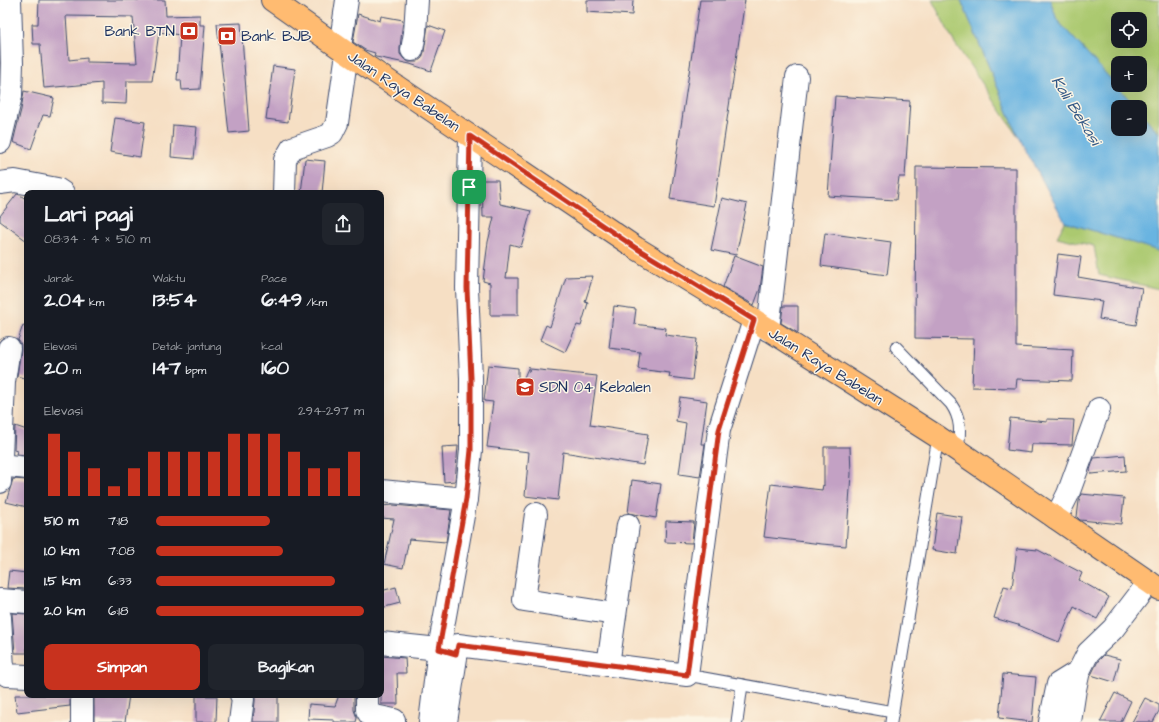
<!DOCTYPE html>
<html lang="id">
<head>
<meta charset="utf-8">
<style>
	:root { --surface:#171b24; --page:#20242c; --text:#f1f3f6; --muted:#9ea1a6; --accent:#c8321e }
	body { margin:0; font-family:"Architects Daughter",sans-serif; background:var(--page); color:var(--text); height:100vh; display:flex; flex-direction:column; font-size:15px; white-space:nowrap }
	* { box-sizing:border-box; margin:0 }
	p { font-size:13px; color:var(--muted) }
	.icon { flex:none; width:22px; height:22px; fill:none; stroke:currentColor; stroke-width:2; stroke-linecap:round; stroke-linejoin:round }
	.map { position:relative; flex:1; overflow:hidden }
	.drawer { position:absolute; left:24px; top:190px; width:360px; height:508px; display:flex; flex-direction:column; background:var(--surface); border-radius:8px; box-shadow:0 4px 16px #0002 }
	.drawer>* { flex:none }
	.fabs { position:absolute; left:1111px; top:12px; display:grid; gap:8px }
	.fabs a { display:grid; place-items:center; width:36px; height:36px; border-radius:8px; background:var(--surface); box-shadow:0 4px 16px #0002; font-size:20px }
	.pin { position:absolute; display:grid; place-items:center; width:34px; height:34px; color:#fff; margin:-17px; border-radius:8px; box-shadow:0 2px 6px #0006 }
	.round { display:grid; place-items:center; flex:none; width:42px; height:42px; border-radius:8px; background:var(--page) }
	.overview { display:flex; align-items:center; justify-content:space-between; height:68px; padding:0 20px }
	h1 { font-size:22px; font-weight:700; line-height:30px }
	.figures { display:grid; grid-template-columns:repeat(3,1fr); gap:6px; height:68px; padding:4px 20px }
	.figures div { display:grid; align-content:center }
	.figures b { font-size:20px; font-weight:700 }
	.figures small { font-size:11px; font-weight:400 }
	.figures p { font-size:11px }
	.chart { height:112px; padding:8px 20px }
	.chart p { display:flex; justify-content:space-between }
	.chart svg { width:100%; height:72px; margin-top:4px; stroke:var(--accent); stroke-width:6 }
	.action { display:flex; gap:8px; margin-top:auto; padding:8px 20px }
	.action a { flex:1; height:46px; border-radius:8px; background:var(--accent); color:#fff; font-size:16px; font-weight:700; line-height:46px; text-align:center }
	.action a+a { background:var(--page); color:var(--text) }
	ul { padding:0 20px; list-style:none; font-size:13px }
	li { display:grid; grid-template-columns:64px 48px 1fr; align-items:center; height:30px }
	li i { height:10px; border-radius:5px; background:var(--accent) }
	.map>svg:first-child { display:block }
</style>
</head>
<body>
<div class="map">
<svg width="1159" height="722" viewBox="0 0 1159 722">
	<rect width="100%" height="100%" fill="#fcf5e5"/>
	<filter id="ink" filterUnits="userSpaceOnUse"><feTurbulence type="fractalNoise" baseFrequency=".025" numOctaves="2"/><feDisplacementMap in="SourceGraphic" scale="8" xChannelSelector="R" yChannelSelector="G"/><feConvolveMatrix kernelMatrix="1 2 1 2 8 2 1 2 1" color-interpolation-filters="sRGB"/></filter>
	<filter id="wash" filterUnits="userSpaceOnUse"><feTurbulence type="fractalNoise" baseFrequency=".012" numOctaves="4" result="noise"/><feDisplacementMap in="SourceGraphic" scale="16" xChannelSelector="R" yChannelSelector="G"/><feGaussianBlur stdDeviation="0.9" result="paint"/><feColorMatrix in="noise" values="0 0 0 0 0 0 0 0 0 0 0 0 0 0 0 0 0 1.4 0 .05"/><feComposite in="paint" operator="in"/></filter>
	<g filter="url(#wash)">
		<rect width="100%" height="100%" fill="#f6dfc4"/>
		<g fill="#abc970" stroke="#637c67" fill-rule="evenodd">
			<path d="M932,0H961L1018,136L954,42Z"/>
			<path d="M1050,0H1159V133L1140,112V107H1136L1057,20ZM1118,19H1140V41H1118ZM1118,63H1140V85H1118Z"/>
			<path d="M1065,222L1159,251V289L1099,275L1094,246L1057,237Z"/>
		</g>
		<path fill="#69b4e1" stroke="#4272a0" d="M961,0H1050L1057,20L1136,107H1118V129H1140V112L1159,133V251L1065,222L1018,136Z"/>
		<g id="blocks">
			<g fill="#c3a1c4" fill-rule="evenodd">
				<path d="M39,0H165L166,16L200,15V25H205L200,89L182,90L181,80H177L180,35L159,32L152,81H127L126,104L102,103V83L44,88L40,44H33L32,24H38ZM66,16L133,17L137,63L87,62V58L69,60Z"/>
				<path d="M587,0H633L632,15L587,12Z"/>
				<path d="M700,0H745L714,206L670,199Z"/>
				<path d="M358,14L380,21L381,16L403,20L400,48V54L404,59L409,62H417L422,58L424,52L428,25L445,31L431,71L410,64L376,57L374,56L375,53L365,50L353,42Z"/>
				<path d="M241,23L249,131L229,133L217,24Z"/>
				<path d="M273,66L295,69L288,122L266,119Z"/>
				<path d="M24,91L54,98L50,116L43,115L31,149L13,142L21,110Z"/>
				<path d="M835,96L910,101L905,177H899L896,200L828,196Z"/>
				<path d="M115,118L145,122L140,157L110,152Z"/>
				<path d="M173,125L197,127L194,159L171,157Z"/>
				<path d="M305,159L325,161L322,193H301Z"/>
				<path d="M916,167L1016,168V347L1073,350L1072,381L1017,379L1016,388L972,387L974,339L915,338Z"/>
				<path d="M482,180H498L500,204L531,211L521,247L510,244L506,278H518V315H490V283L483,281L488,242L494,217H483Z"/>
				<path d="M17,194L20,195L27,200V241L0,221V216Z"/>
				<path d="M722,198L747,204L736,255L711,250Z"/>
				<path d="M825,233L891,242L887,275L821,266Z"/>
				<path d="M1058,254L1081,257L1078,277L1142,288L1136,325L1099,319L1102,301L1053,295Z"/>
				<path d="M734,256L763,267L760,289L754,305L723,287Z"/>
				<path d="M593,276L585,302L588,303L581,326L577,325L565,352L540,340L546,325L550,327L566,277Z"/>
				<path d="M614,306L636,309L634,324L666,328L665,335L697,339L692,380L669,377L670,373L638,369L640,352L609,348Z"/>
				<path d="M783,306H798V333L781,323Z"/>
				<path d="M23,325L27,326V379L17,376L21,350V344L18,340Z"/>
				<path d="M488,365L518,368V391L529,366V372L530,369L597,376L590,425L648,434L643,465L563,452L558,500L525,496L529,452L487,447L493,402L484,401Z"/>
				<path d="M680,397L707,401L701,444H705L700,477L679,474L686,423L676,421Z"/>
				<path d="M1010,418L1047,422V419L1074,420L1072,445L1032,444L1031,453L1007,450Z"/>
				<path d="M15,426L27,430V455L16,454L17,451L14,450Z"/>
				<path d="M458,446L455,481L444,482L442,447Z"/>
				<path d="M824,447H850L851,474L846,546L822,544L764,537L771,484L822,490L823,485L824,486Z"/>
				<path d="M1125,455L1126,471L1091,474L1090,470L1094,458Z"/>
				<path d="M13,479L27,480V507L6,502Z"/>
				<path d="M632,480L661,484L656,518L628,513Z"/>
				<path d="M1081,494L1124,498L1121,524L1080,520L1077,517L1079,501Z"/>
				<path d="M393,505L451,510L446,542L409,539L403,568L384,564L394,519L381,518V506Z"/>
				<path d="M937,513L962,517L957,554L932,550Z"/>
				<path d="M666,521L694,522L692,543L665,542Z"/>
				<path d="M1017,548L1038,550L1082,573L1079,580L1109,597L1097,619L1074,606L1059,642L1018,625L994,618L1004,586L1012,588Z"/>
				<path d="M9,571L27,573V589L7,588Z"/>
				<path d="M396,587L400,603L381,608V591Z"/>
				<path d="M12,613L27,614V653H15Z"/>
				<path d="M1104,655L1120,659L1114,682L1091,675L1098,661Z"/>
				<path d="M381,656L405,658L406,673H397L398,704H381Z"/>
				<path d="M1003,674L1036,677L1032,722L999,718Z"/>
				<path d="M1115,693L1131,701L1121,722H1100Z"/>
				<path d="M15,695H70V706L17,712Z"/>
				<path d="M94,695H129L125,722H94Z"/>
				<path d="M255,695H278V722H253L255,701Z"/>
				<path d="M339,695H354V710L357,718L356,722H334V720L308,719L309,704L335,706Z"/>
				<path d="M196,696H217L216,722H196Z"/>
				<path d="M1145,698L1159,705V711L1153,722H1132Z"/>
			</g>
		</g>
	</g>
	<g filter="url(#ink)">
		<use href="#blocks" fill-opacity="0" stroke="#3c496d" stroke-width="1"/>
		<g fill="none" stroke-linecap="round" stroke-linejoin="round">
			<g stroke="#3c496d" stroke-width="13">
				<g id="service">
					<path d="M896,347L951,404C962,420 960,433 958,451"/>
					<path d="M687,675L893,712"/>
					<path d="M737,722L742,685"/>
					<path d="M891,722L938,437"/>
				</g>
			</g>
			<g stroke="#3c496d" stroke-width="24">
				<g id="minor">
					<path d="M340,47L347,0"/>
					<path d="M412,50L415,33L417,0"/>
					<path d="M0,142L11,96L12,63L10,0"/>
					<path d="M0,183L15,181L57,189L63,193"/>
					<path d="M284,193L285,160L292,148L327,136L332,133L337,123L347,53"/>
					<path d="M768,330L797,77"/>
					<path d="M0,465L27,468"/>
					<path d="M0,482L4,382L9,348"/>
					<path d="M381,491L466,499"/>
					<path d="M536,514L524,600L615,614"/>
					<path d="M1056,518L1068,494L1099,409"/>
					<path d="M0,600L27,602"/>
					<path d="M0,617L3,668L7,675L27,676"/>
					<path d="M381,643L439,649L453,653"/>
					<path d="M608,665L628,525"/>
					<path d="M367,695V710L370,715L394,720"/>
					<path d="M82,722V695"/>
					<path d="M240,722L243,699L241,695"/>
					<path d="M430,722L439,649L466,499L471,450V378L467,288L470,136"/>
					<path d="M446,722L458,645L687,675L719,430L754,320"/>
					<path d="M1050,722L1058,684L1079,671"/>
					<path d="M1070,722L1075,689L1079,671L1088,653L1113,629L1149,582"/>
				</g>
			</g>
			<g stroke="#3c496d" stroke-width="24">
				<path id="primary" d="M272,0L347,53L636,248L754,320L938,437L1159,589"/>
			</g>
			<use href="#service" stroke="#fff" stroke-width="11"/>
			<use href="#minor" stroke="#fff" stroke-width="22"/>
			<use href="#primary" stroke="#ffbb71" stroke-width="22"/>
		</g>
	</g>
	<g fill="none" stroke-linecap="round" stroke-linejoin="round" filter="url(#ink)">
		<g stroke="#fff" stroke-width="8">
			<path id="route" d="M470,136L636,248L754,320L719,430L687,675L458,645L456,654L439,649L466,499L471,450V378L467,288Z"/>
		</g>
		<use href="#route" stroke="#c8321e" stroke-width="5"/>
	</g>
	<defs>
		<g id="bank-square" transform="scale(1)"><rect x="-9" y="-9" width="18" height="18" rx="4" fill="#c8321e" stroke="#fcf5e5"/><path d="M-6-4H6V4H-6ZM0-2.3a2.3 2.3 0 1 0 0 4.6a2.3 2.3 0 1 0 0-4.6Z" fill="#fff"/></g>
		<g id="school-square" transform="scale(1)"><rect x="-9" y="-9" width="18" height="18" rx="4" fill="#c8321e" stroke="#fcf5e5"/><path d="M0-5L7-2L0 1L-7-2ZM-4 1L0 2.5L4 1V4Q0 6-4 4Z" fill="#fff"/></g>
	</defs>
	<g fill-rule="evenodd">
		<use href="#bank-square" x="189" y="31"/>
		<use href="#bank-square" x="227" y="36"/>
		<use href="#school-square" x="525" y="387"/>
	</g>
	<g text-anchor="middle" stroke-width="3" stroke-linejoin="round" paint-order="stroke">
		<g font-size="15" fill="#1b2f5e" stroke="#fcf5e5" text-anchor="start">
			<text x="175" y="36" text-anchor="end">Bank BTN</text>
			<text x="241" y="41">Bank BJB</text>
			<text x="539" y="392">SDN 04 Kebalen</text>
		</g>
		<g font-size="15" fill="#1b2f5e" stroke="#fcf5e5">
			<text transform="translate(404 91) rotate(34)" y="5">Jalan Raya Babelan</text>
			<text transform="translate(826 366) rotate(32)" y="5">Jalan Raya Babelan</text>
		</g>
		<g font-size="16" font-style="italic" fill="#325785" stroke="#fcf5e5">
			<text transform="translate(1077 110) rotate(58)" y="6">Kali Bekasi</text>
		</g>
	</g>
</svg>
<div class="fabs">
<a><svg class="icon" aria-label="locate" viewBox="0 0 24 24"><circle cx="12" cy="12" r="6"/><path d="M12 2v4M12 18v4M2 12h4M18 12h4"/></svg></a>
<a>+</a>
<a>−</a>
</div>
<div class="pin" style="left:469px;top:187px;background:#1e9e55"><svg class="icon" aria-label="arrive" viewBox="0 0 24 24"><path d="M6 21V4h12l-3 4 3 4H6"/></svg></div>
<section class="drawer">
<div class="overview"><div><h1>Lari pagi</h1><p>08:34 · 4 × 510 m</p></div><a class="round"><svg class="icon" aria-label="share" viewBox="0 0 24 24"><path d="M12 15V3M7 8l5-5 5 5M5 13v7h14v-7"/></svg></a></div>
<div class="figures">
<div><p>Jarak</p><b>2.04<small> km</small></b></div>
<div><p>Waktu</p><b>13:54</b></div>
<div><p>Pace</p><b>6:49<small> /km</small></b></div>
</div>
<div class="figures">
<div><p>Elevasi</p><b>20<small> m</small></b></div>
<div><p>Detak jantung</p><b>147<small> bpm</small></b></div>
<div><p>kcal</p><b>160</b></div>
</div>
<div class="chart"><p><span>Elevasi</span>294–297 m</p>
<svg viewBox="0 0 160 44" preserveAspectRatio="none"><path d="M5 44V6M15 44V17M25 44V27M35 44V38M45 44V27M55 44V17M65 44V17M75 44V17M85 44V17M95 44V6M105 44V6M115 44V6M125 44V17M135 44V27M145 44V27M155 44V17"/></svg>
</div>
<ul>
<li><b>510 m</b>7:18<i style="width:55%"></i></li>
<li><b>1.0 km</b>7:08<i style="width:61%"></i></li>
<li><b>1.5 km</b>6:33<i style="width:86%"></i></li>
<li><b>2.0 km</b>6:18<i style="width:100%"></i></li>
</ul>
<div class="action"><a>Simpan</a><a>Bagikan</a></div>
</section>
</div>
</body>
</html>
